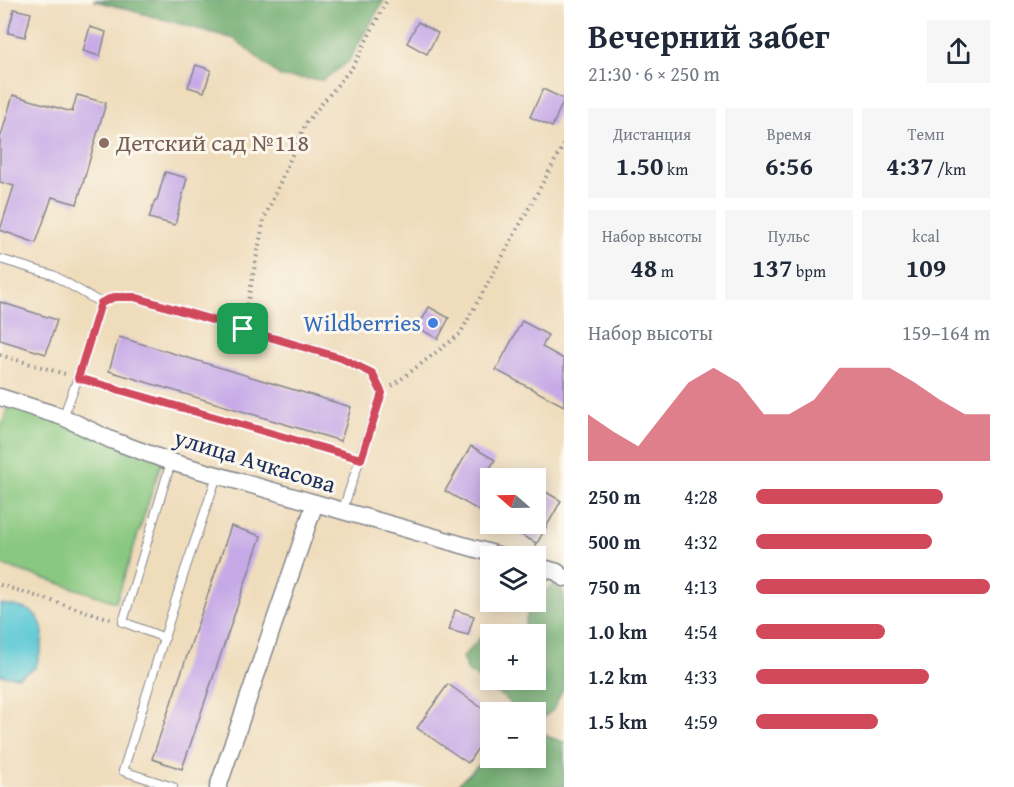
<!DOCTYPE html>
<html lang="ru">
<head>
<meta charset="utf-8">
<style>
	:root { --surface:#fff; --page:#f6f6f7; --text:#1f2937; --muted:#747a83; --accent:#d1495b }
	body { margin:0; font-family:"Gentium Book Plus",serif; background:var(--page); color:var(--text); height:100vh; display:flex; flex-direction:column; font-size:22px; white-space:nowrap }
	* { box-sizing:border-box; margin:0 }
	p { font-size:20px; color:var(--muted) }
	.icon { flex:none; width:33px; height:33px; fill:none; stroke:currentColor; stroke-width:2; stroke-linecap:round; stroke-linejoin:round }
	.map { position:relative; flex:1; overflow:hidden }
	.sheet { display:flex; flex-direction:column; background:var(--surface); width:450px }
	.sheet>* { flex:none }
	.needle { width:39px; rotate:290deg }
	.tools { position:absolute; left:480px; top:468px; display:grid; gap:12px }
	.tools a { display:grid; place-items:center; width:66px; height:66px; border-radius:0px; background:var(--surface); box-shadow:0 3px 15px #0003; font-size:30px }
	.pin { position:absolute; display:grid; place-items:center; width:51px; height:51px; color:#fff; margin:-26px; border-radius:12px; box-shadow:0 3px 9px #0006 }
	.round { display:grid; place-items:center; flex:none; width:63px; height:63px; border-radius:0px; background:var(--page) }
	.head { display:flex; align-items:center; justify-content:space-between; height:102px; padding:0 24px }
	h1 { font-size:33px; font-weight:800; line-height:45px }
	.figures { display:grid; grid-template-columns:repeat(3,1fr); gap:9px; height:102px; padding:6px 24px }
	.figures div { display:grid; align-content:center; border-radius:0px; background:var(--page); text-align:center }
	.figures b { font-size:26px; font-weight:800 }
	.figures small { font-size:16px; font-weight:400 }
	.figures p { font-size:16px }
	.chart { height:168px; padding:12px 24px }
	.chart p { display:flex; justify-content:space-between }
	.chart svg { width:100%; height:108px; margin-top:6px; fill:var(--accent); opacity:.7 }
	ul { padding:0 24px; list-style:none; font-size:20px }
	li { display:grid; grid-template-columns:96px 72px 1fr; align-items:center; height:45px }
	li i { height:15px; border-radius:8px; background:var(--accent) }
	main { display:flex; flex:1; min-height:0 }
	.map>svg:first-child { display:block }
</style>
</head>
<body>
<main>
<div class="map">
<svg width="564" height="787" viewBox="0 0 564 787">
	<rect width="100%" height="100%" fill="#fbf7ec"/>
	<filter id="ink" filterUnits="userSpaceOnUse"><feTurbulence type="fractalNoise" baseFrequency=".0167" numOctaves="2"/><feDisplacementMap in="SourceGraphic" scale="12" xChannelSelector="R" yChannelSelector="G"/><feConvolveMatrix kernelMatrix="1 2 1 2 8 2 1 2 1" color-interpolation-filters="sRGB"/></filter>
	<filter id="wash" filterUnits="userSpaceOnUse"><feTurbulence type="fractalNoise" baseFrequency=".008" numOctaves="4" result="noise"/><feDisplacementMap in="SourceGraphic" scale="24" xChannelSelector="R" yChannelSelector="G"/><feGaussianBlur stdDeviation="1.35" result="paint"/><feColorMatrix in="noise" values="0 0 0 0 0 0 0 0 0 0 0 0 0 0 0 0 0 1.4 0 .05"/><feComposite in="paint" operator="in"/></filter>
	<g filter="url(#wash)">
		<rect width="100%" height="100%" fill="#efdcbb"/>
		<path fill="#89c880" stroke="#527c6f" stroke-width="1.5" d="M9,404L164,454L116,602L0,564V431Z"/>
		<g fill="#6eac6e" stroke="#446e66" stroke-width="1.5">
			<path d="M93,0H384L348,62L323,80L281,77L235,39Z"/>
			<path d="M557,584L564,594V687L553,710L536,723V712H515L510,702L468,671L462,658L481,637H490V680H536V634H522L531,602H536V596Z"/>
			<path d="M536,729L549,737L564,742V787H456L460,782L490,755V758H536Z"/>
		</g>
		<path fill="#5dc9d5" stroke="#3c7c9a" stroke-width="1.5" d="M0,604C10,605 25,607 33,613C50,626 41,652 35,668L18,677L0,675Z"/>
		<g id="blocks">
			<g fill="#c6a9e7">
				<path d="M14,9L31,13L25,37L8,33Z"/>
				<path d="M418,22L438,33L427,54L407,43Z"/>
				<path d="M90,27L106,32L100,56L83,51Z"/>
				<path d="M196,65L211,70L204,92L188,87Z"/>
				<path d="M543,89L564,99L552,127L530,117Z"/>
				<path d="M13,95L72,112L77,95L106,103L77,204L52,197L36,243L0,230L14,186L0,182V139Z"/>
				<path d="M165,172L187,178L175,225L149,218L155,200H157Z"/>
				<path d="M0,302L57,320L46,354L0,340Z"/>
				<path d="M429,307L449,318L438,339L418,328Z"/>
				<path d="M522,321L548,335L542,347L564,359V406L496,370Z"/>
				<path d="M119,337L351,407L341,441L109,371Z"/>
				<path d="M471,446L495,460L488,471L490,473V517L445,491Z"/>
				<path d="M536,486L561,501L536,545V543L501,524H536Z"/>
				<path d="M231,526L261,536L182,769L152,759Z"/>
				<path d="M455,610L474,616L468,635L449,630Z"/>
				<path d="M448,684L490,714V730L468,763L417,728Z"/>
			</g>
		</g>
	</g>
	<g filter="url(#ink)">
		<use href="#blocks" fill-opacity="0" stroke="#85868c" stroke-width="1.5"/>
		<g fill="none" stroke-linecap="round" stroke-linejoin="round">
			<g stroke="#85868c" stroke-width="10">
				<g id="lane">
					<path d="M0,259L53,275L101,303L114,297H134L341,358L372,373L382,393L342,512"/>
					<path d="M63,417L78,378L101,303"/>
					<path d="M165,638L123,622L171,462"/>
					<path d="M173,787L123,771L185,570L217,476"/>
				</g>
			</g>
			<g stroke="#85868c" stroke-width="19">
				<g id="street">
					<path d="M0,397L63,417L111,440L171,462L501,556"/>
					<path d="M536,566L557,572L564,578"/>
					<path d="M218,787L315,503"/>
				</g>
			</g>
			<g stroke="#85868c" stroke-width="4" stroke-dasharray="1.5 4.5" stroke-linecap="butt">
				<path d="M245,316L264,219L306,123L354,65L387,0"/>
				<path d="M0,355L65,374"/>
				<path d="M90,381L348,456"/>
				<path d="M392,386L460,334L564,144"/>
				<path d="M0,585L111,619"/>
			</g>
			<use href="#lane" stroke="#fff" stroke-width="8"/>
			<use href="#street" stroke="#fff" stroke-width="16"/>
		</g>
	</g>
	<g fill="none" stroke-linecap="round" stroke-linejoin="round" filter="url(#ink)">
		<g stroke="#fff" stroke-width="12">
			<path id="route" d="M114,297H134L341,358L372,373L382,393L361,459L78,378L101,303Z"/>
		</g>
		<use href="#route" stroke="#d1495b" stroke-width="8"/>
	</g>
	<circle fill="#8d6e63" stroke="#fbf7ec" stroke-width="2" cx="104" cy="143" r="6"/>
	<circle fill="#3f7fe0" stroke="#fbf7ec" stroke-width="2" cx="433" cy="323" r="6"/>
	<g text-anchor="middle" stroke-width="6" stroke-linejoin="round" paint-order="stroke">
		<g font-size="24" fill="#785e54" stroke="#fbf7ec" text-anchor="start">
			<text x="116" y="151">Детский сад №118</text>
		</g>
		<g font-size="24" fill="#366cbe" stroke="#fbf7ec" text-anchor="end">
			<text x="421" y="331">Wildberries</text>
		</g>
		<g font-size="24" fill="#1b2f5e" stroke="#fbf7ec">
			<text transform="translate(255 461) rotate(17)" y="8">улица Ачкасова</text>
		</g>
	</g>
</svg>
<div class="tools">
<a><svg class="needle" viewBox="-14 -14 28 28"><path d="M0-13l5 13h-10z" fill="#e53935"/><path d="M0 13l5-13h-10z" fill="#747a83"/></svg></a>
<a><svg class="icon" aria-label="layers" viewBox="0 0 24 24"><path d="M12 4l9 5-9 5-9-5zM3 14l9 5 9-5"/></svg></a>
<a>+</a>
<a>−</a>
</div>
<div class="pin" style="left:243px;top:329px;background:#1e9e55"><svg class="icon" aria-label="arrive" viewBox="0 0 24 24"><path d="M6 21V4h12l-3 4 3 4H6"/></svg></div>
</div>
<section class="sheet">
<div class="head"><div><h1>Вечерний забег</h1><p>21:30 · 6 × 250 m</p></div><a class="round"><svg class="icon" aria-label="share" viewBox="0 0 24 24"><path d="M12 15V3M7 8l5-5 5 5M5 13v7h14v-7"/></svg></a></div>
<div class="figures">
<div><p>Дистанция</p><b>1.50<small> km</small></b></div>
<div><p>Время</p><b>6:56</b></div>
<div><p>Темп</p><b>4:37<small> /km</small></b></div>
</div>
<div class="figures">
<div><p>Набор высоты</p><b>48<small> m</small></b></div>
<div><p>Пульс</p><b>137<small> bpm</small></b></div>
<div><p>kcal</p><b>109</b></div>
</div>
<div class="chart"><p><span>Набор высоты</span>159–164 m</p>
<svg viewBox="0 0 160 44" preserveAspectRatio="none"><path d="M0 44V25L10 32L20 38L30 25L40 12L50 6L60 12L70 25L80 25L90 19L100 6L110 6L120 6L130 12L140 19L150 25L160 25V44z"/></svg>
</div>
<ul>
<li><b>250 m</b>4:28<i style="width:80%"></i></li>
<li><b>500 m</b>4:32<i style="width:75%"></i></li>
<li><b>750 m</b>4:13<i style="width:100%"></i></li>
<li><b>1.0 km</b>4:54<i style="width:55%"></i></li>
<li><b>1.2 km</b>4:33<i style="width:74%"></i></li>
<li><b>1.5 km</b>4:59<i style="width:52%"></i></li>
</ul>
</section>
</main>
</body>
</html>
